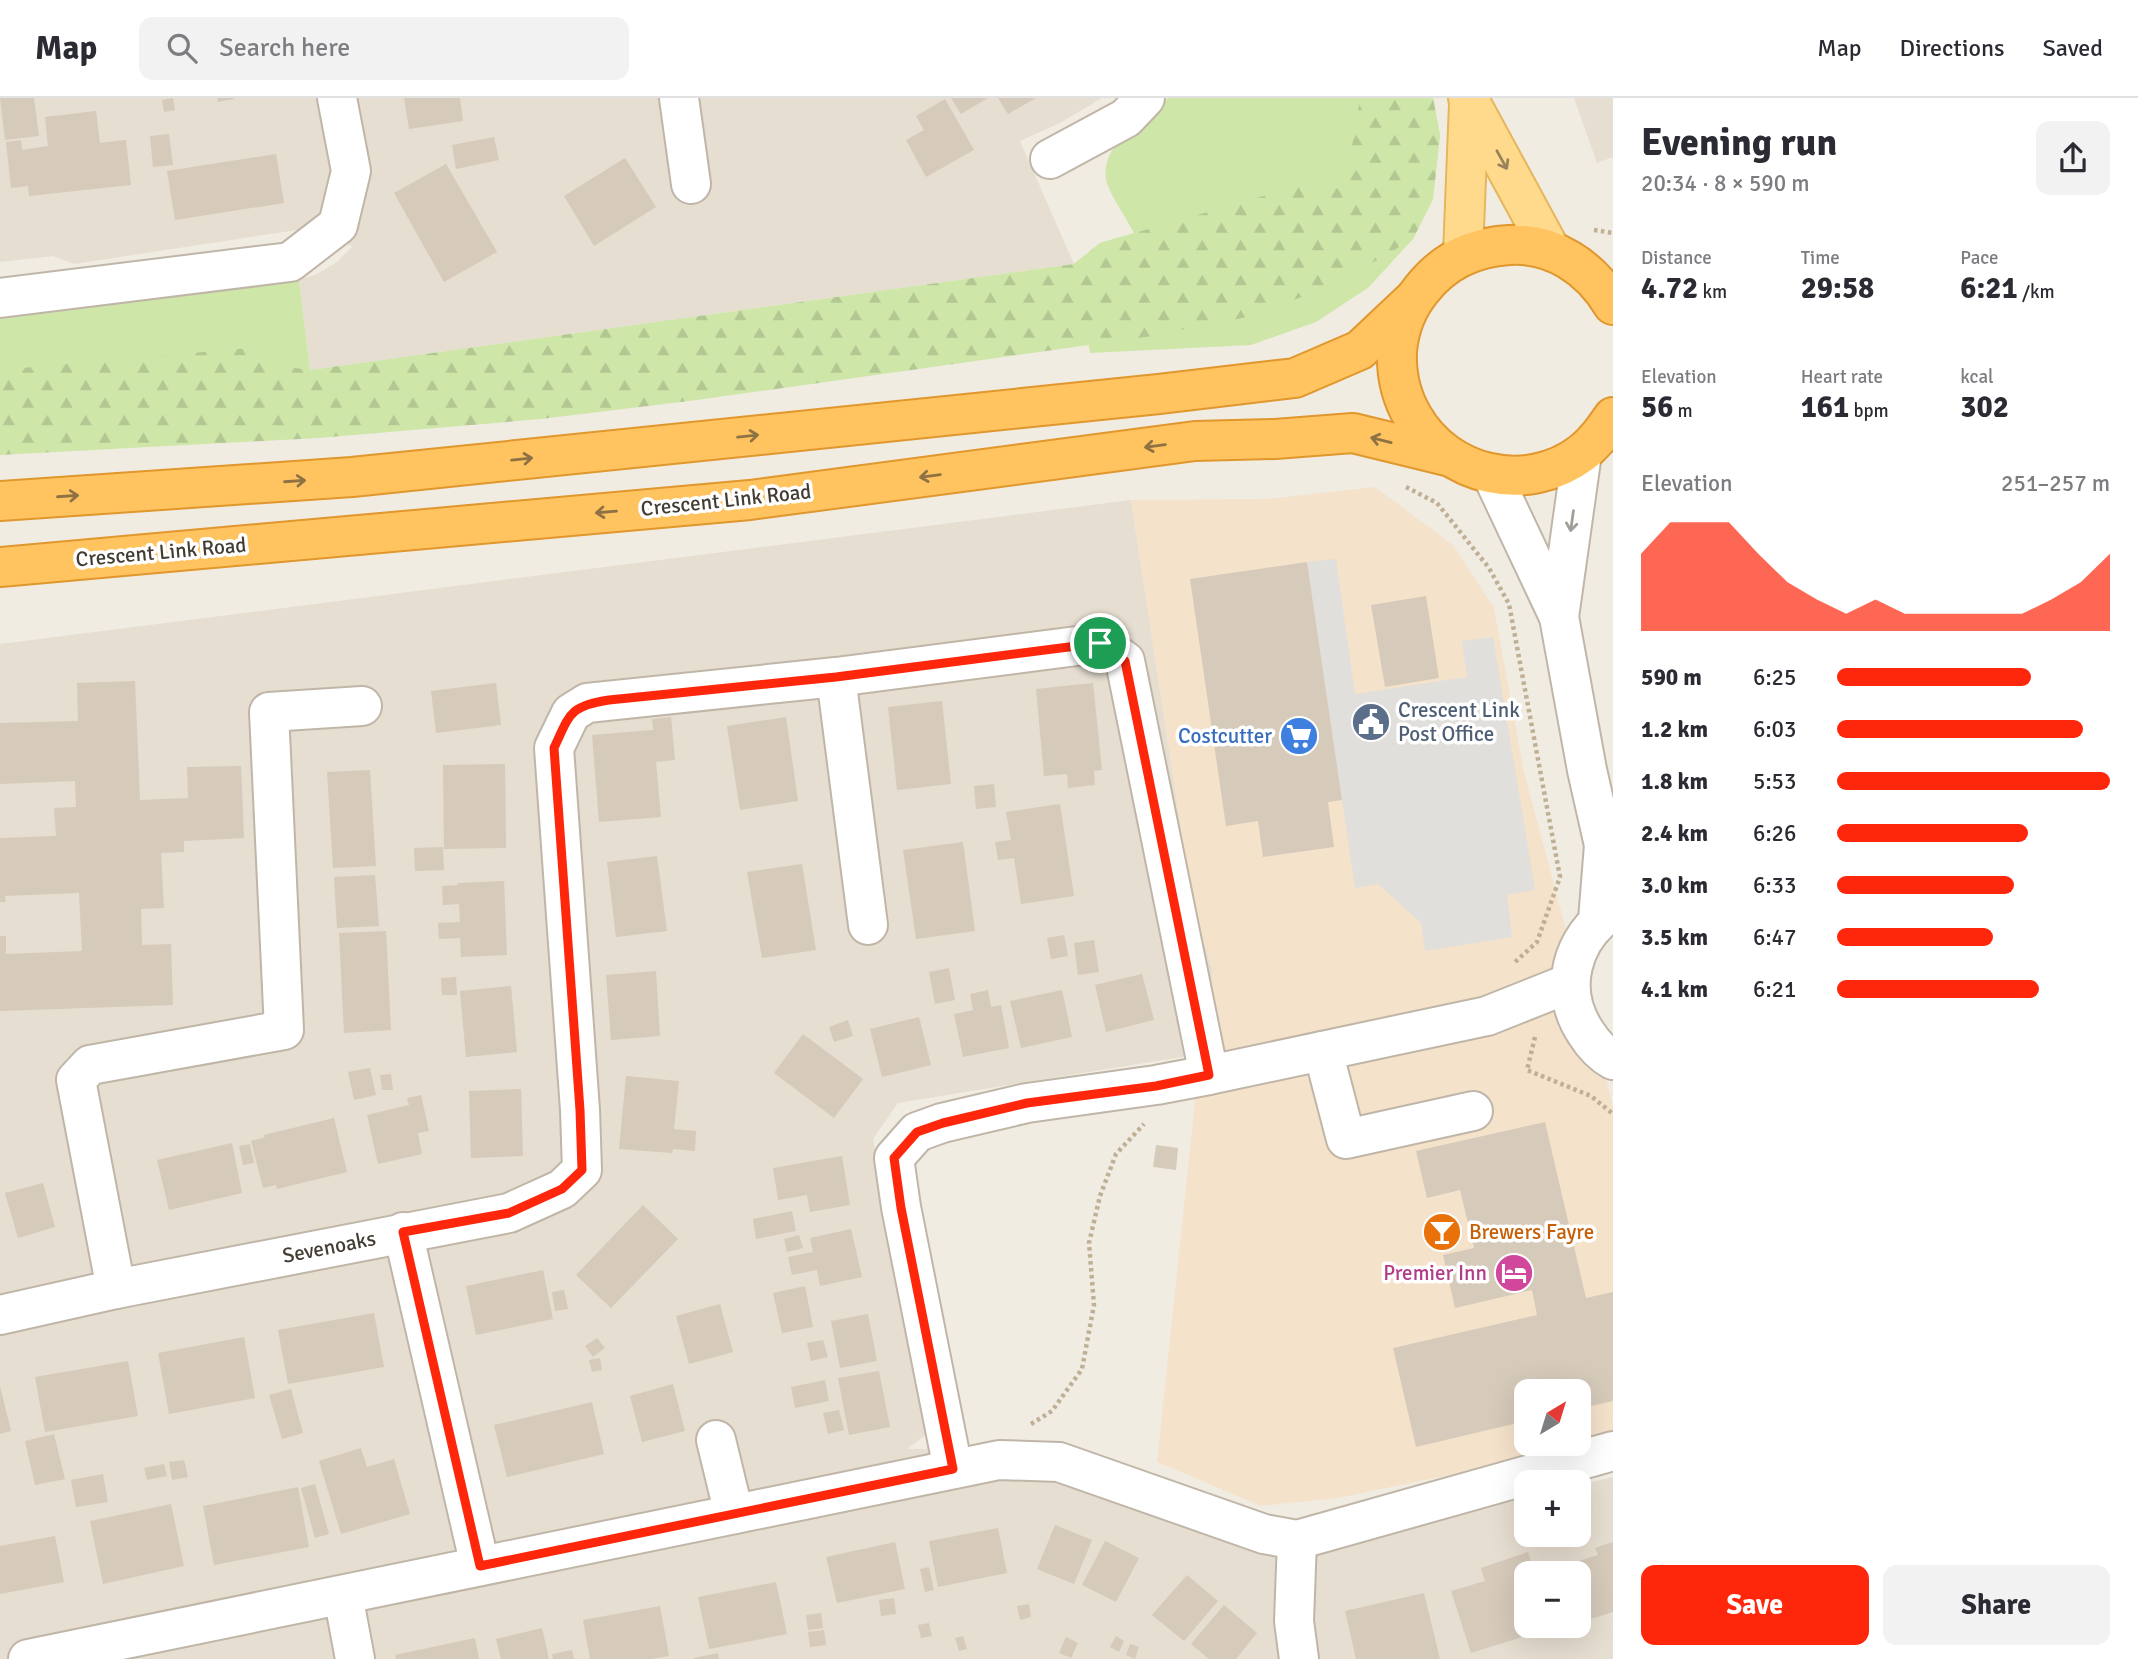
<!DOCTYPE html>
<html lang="en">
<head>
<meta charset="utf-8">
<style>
	:root { --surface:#fff; --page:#f2f2f3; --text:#2b2b33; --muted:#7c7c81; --line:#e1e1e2; --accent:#fe270c }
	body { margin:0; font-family:Signika,sans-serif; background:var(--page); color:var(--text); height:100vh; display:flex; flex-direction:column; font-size:26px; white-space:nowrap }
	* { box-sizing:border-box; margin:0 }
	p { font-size:23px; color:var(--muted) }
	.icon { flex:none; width:38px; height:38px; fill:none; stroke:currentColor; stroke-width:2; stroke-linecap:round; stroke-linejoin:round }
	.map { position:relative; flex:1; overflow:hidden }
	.details { display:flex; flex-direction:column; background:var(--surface); width:525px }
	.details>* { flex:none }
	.needle { width:46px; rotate:38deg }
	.controls { position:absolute; left:1514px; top:1281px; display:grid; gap:14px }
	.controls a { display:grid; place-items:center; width:77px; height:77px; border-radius:14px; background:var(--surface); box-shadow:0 7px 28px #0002; font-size:35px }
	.pin { position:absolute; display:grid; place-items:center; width:60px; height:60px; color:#fff; margin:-30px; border:4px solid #fff; border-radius:50%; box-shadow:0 2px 7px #0007 }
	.round { display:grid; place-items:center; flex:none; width:74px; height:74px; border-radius:14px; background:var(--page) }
	.headline { display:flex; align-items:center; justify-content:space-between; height:119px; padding:0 28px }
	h1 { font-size:38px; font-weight:700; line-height:52px }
	.figures { display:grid; grid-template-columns:repeat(3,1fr); gap:10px; height:119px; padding:7px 28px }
	.figures div { display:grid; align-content:center }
	.figures b { font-size:30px; font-weight:700 }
	.figures small { font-size:19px; font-weight:400 }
	.figures p { font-size:19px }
	.chart { height:196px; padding:14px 28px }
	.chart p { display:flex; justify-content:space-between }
	.chart svg { width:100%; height:126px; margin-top:7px; fill:var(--accent); opacity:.7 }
	.primary-button { display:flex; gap:14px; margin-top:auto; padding:14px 28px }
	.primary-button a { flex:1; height:80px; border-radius:14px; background:var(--accent); color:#fff; font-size:28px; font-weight:700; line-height:80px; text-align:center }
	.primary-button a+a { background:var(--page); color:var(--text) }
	ul { padding:0 28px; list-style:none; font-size:23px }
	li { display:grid; grid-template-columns:112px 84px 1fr; align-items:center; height:52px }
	li i { height:18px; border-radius:9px; background:var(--accent) }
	header { display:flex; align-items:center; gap:42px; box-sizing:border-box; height:98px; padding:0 35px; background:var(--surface); border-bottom:2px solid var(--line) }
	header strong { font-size:33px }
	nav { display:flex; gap:38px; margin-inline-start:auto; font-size:24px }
	.search { width:490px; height:63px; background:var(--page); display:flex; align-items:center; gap:18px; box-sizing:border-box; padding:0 24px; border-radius:14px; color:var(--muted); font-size:26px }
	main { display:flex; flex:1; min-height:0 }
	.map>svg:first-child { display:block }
</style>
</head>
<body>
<header>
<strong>Map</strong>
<div class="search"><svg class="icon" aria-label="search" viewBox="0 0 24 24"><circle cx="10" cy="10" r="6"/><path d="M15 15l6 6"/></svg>Search here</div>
<nav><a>Map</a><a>Directions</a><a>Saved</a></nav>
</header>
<main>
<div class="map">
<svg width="1613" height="1561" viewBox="0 0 1613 1561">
	<defs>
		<pattern id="forest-firs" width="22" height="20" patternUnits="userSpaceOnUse" patternTransform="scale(1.75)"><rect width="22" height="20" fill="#cee7a9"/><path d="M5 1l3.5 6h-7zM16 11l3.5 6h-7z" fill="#b2c792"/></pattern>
	</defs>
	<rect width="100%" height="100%" fill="#f1ece2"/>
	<g fill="#e6ded0" fill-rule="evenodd">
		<path d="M0,0H1102L1060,25L1020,43L1074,166L310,272L299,182L317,176L337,164L352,149L317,129L74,166L53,158L0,164Z"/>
		<path d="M1574,0H1613V59L1597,65Z"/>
		<path d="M1131,402L1193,809L1213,873L1200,956L898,1005L873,1041L928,1335L907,1351L1041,1352L1281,1457L1526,1400V1437H1578L1579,1387L1613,1379V1561H0V546ZM1526,1475H1578V1528H1526Z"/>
	</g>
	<path fill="#f5e2cb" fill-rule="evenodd" d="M1375,389L1454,448L1494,510L1524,674L1613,1008V1343L1338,1400L1261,1408L1157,1364L1200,956L1213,873L1193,809L1131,402L1267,401ZM1526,1293H1578V1346H1526Z"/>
	<g fill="#cee7a9">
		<path d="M1168,0H1433L1440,37L1433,101L1413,141L1368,190L1316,224L1251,247L1090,255L1074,166L1100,145L1134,135C1128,123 1107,92 1106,81C1100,46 1146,20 1168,0Z"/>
		<path d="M295,173L299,182L310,272L0,357V217Z"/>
	</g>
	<path fill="url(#forest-firs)" d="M1360,0H1433L1440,37L1433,101L1413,141L1338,185L1252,218L1146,239L697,302L541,321L319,340L0,357V272L249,250L274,267L310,272L1074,166L1100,145L1302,87L1345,91Z"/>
	<path fill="#e1dfdb" d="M1336,461L1355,596L1467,579L1462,543L1493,539L1535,792L1507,797L1512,839L1425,853L1421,825L1378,786L1355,790L1307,464Z"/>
	<g fill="#d6caba">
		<path d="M0,0H34L39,38L5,42Z"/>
		<path d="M173,0L175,12L164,14L162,2Z"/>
		<path d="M217,0H234V1L218,4Z"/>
		<path d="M404,0H460L463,23L409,31Z"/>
		<path d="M951,0H988L961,16Z"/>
		<path d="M998,0H1036L1008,16Z"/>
		<path d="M945,1L974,52L926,79L906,42L924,32L916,18Z"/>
		<path d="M96,13L100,45L126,42L131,87L29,98L28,88L11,90L6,44L21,42L22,52L48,48L45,19Z"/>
		<path d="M169,36L173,67L153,69L150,38Z"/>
		<path d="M494,39L499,62L456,71L452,47Z"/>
		<path d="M276,56L284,105L175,122L167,73Z"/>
		<path d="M625,60L656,109L594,148L564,98Z"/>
		<path d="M446,66L497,154L444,184L394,95Z"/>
		<path d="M1307,464L1342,702L1328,704L1334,749L1263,759L1258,723L1226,728L1190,481Z"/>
		<path d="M1426,498L1439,580L1385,589L1371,507Z"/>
		<path d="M135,583L140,702L188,700L187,669L241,668L244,740L184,743V754L161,755L164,810L141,811L142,847L171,846L173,907L0,913V838H6V856L82,853L79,795L5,798L6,804H0V740L56,738L54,710L76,709L75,683L0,686V625L78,623L77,585Z"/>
		<path d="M496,585L501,627L436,635L431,593Z"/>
		<path d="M1093,585L1102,672L1094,673L1095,687L1068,690L1067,676L1044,678L1036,591Z"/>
		<path d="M942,603L951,686L897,692L888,609Z"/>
		<path d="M671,619L675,662L656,664L661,719L599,724L592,637L653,632L652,621Z"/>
		<path d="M786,619L798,703L740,712L727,628Z"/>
		<path d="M505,666L506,750L444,751L443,667Z"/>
		<path d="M370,672L376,768L333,770L327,674Z"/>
		<path d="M994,686L996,709L976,711L974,688Z"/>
		<path d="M1060,706L1074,798L1021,806L1014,760L998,762L995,744L1011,742L1006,714Z"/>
		<path d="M963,744L975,833L916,841L903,752Z"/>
		<path d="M443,749L444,772L415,773L414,750Z"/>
		<path d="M657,758L667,833L616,839L607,764Z"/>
		<path d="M802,766L816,852L762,860L747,774Z"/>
		<path d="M375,777L379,828L337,830L334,779Z"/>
		<path d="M504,783L507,857L461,859L460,840L439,841L438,825L460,824L459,806L443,807L442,788L458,787V785Z"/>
		<path d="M386,833L391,932L344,935L339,835Z"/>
		<path d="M1064,837L1068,858L1051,861L1047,840Z"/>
		<path d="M1094,842L1099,874L1078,877L1074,845Z"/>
		<path d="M949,870L955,902L935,906L929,874Z"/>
		<path d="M656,873L660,938L611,942L606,877Z"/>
		<path d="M1142,876L1154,922L1106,934L1095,887Z"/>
		<path d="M456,879L457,897H442L441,880Z"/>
		<path d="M511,888L517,954L466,959L460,893Z"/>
		<path d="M988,892L991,909L1001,907L1009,950L963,959L954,916L973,912L970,896Z"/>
		<path d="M1062,892L1072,939L1021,950L1010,903Z"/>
		<path d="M919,919L931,967L882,979L870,931Z"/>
		<path d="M848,922L853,938L834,944L829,929Z"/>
		<path d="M803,936L863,981L834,1020L774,975Z"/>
		<path d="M370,970L376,997L354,1002L348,974Z"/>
		<path d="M391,976L393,992H382L380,977Z"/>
		<path d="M626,978L679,983L674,1031L696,1033L695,1053L673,1051L672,1055L619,1051Z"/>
		<path d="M521,991L523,1058L471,1060L469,993Z"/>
		<path d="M421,997L429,1033L418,1035L422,1056L378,1066L367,1017L409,1007L407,1000Z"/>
		<path d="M334,1020L347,1074L277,1091L276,1087L263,1090L251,1043L265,1039L264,1037Z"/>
		<path d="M1545,1024L1586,1200L1613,1194V1303L1578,1311V1293H1526V1323L1416,1349L1393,1250L1537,1217L1532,1192L1455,1210L1443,1157L1474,1150L1460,1092L1427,1100L1416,1053Z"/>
		<path d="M232,1045L242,1095L169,1112L157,1062Z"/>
		<path d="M250,1046L254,1065L243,1067L239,1048Z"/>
		<path d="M1156,1047L1178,1050L1176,1072L1153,1069Z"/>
		<path d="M842,1058L850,1107L810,1114L807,1097L778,1102L773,1070Z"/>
		<path d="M43,1085L55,1129L18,1140L5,1095Z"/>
		<path d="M643,1107L678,1141L611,1210L576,1177Z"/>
		<path d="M792,1113L796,1133L756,1141L753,1121Z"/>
		<path d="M851,1131L862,1179L820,1188L817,1172L792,1177L788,1159L813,1154L810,1140Z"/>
		<path d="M799,1137L803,1150L787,1154L784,1141Z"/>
		<path d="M543,1172L553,1221L476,1237L466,1188Z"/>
		<path d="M805,1188L813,1229L782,1235L773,1195Z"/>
		<path d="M564,1192L568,1211L555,1213L552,1194Z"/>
		<path d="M720,1206L733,1254L689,1266L676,1218Z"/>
		<path d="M374,1215L384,1269L288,1286L278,1232Z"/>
		<path d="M868,1216L877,1263L840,1270L831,1223Z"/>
		<path d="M244,1239L255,1300L169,1316L158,1255Z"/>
		<path d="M597,1240L605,1250L593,1259L585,1248Z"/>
		<path d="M823,1242L828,1259L811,1263L807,1245Z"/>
		<path d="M600,1260L602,1272L592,1274L589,1262Z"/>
		<path d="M128,1263L138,1318L45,1334L35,1279Z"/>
		<path d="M879,1273L890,1329L849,1337L838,1280Z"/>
		<path d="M825,1282L829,1303L795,1310L791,1289Z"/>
		<path d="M673,1286L685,1333L642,1344L630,1298Z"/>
		<path d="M0,1288L11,1333L0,1336Z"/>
		<path d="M291,1291L303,1335L282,1341L269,1297Z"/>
		<path d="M592,1304L604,1356L507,1379L494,1327Z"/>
		<path d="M839,1312L844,1332L828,1336L823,1315Z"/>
		<path d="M54,1336L65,1381L35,1387L25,1343Z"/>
		<path d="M361,1350L367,1369L394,1361L410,1416L341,1436L319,1363Z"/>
		<path d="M184,1362L188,1379L172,1382L169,1364Z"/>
		<path d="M164,1366L167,1378L147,1382L144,1370Z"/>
		<path d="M103,1376L108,1404L76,1409L71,1382Z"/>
		<path d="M315,1386L329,1436L315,1440L301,1390Z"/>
		<path d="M298,1389L309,1449L214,1467L203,1408Z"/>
		<path d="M171,1406L184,1468L103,1486L90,1423Z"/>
		<path d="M1055,1427L1092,1442L1074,1486L1037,1471Z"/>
		<path d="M998,1430L1007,1475L938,1489L929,1443Z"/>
		<path d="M55,1438L64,1484L0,1496V1448Z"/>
		<path d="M1105,1443L1139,1460L1116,1504L1082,1487Z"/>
		<path d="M895,1444L905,1491L837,1505L826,1459Z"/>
		<path d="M1613,1444V1514L1578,1525V1475H1557L1556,1470L1598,1457L1595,1450Z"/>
		<path d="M1528,1454L1535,1475H1526L1524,1512L1526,1528H1530L1532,1536L1471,1555L1451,1493L1485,1483L1481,1470Z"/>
		<path d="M929,1469L934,1492L925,1494L920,1471Z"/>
		<path d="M1187,1477L1218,1503L1184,1543L1152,1517Z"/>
		<path d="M776,1484L787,1536L709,1551L698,1499Z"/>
		<path d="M1424,1495L1440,1561H1356L1345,1513Z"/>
		<path d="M894,1500L896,1516L881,1518L879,1502Z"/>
		<path d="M1029,1506L1031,1519L1020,1522L1017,1508Z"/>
		<path d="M1224,1507L1257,1535L1236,1561H1209L1191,1546Z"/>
		<path d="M660,1508L669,1558L651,1561H590L583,1522Z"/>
		<path d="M821,1515L823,1530L808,1532L806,1517Z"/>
		<path d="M929,1525L932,1538L921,1540L918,1527Z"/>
		<path d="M542,1530L549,1561H501L496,1541Z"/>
		<path d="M824,1532L826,1547L810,1549L808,1534Z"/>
		<path d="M963,1538L967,1551L959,1553L955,1540Z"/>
		<path d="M1116,1538L1124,1543L1119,1554L1110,1549Z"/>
		<path d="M1066,1539L1078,1545L1071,1560L1059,1555Z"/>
		<path d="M475,1540L479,1561H396L395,1557Z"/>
		<path d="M1130,1546L1139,1549L1135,1561L1126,1557Z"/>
		<path d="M572,1552L574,1561H553L552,1556Z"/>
		<path d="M718,1555L719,1561H694V1560Z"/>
	</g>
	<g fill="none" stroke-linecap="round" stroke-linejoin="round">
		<g stroke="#c0b6a8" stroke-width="42">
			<g id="minor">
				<path d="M679,0L691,86"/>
				<path d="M1050,61L1126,20L1145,0"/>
				<path d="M0,200L290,164L338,127L351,73L337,0"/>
				<path d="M1492,377L1559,519L1587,672L1604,747L1598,822"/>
				<path d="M1559,519L1582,355"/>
				<path d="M836,579L868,827"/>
				<path d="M1613,812C1571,840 1557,892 1586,935C1593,946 1602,956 1613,962"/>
				<path d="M1323,953L1346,1041L1473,1013"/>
				<path d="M403,1134L480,1468"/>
				<path d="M116,1191L76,982L90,967L284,932L269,614L362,608"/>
				<path d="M0,1217L116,1191L509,1115L562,1091L582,1072L580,1012L554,650L571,615L587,605L836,579L1100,545L1125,563L1209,977"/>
				<path d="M716,1342L734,1416"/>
				<path d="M953,1371L901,1109L894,1060L917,1034L942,1025L1027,1005L1156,987L1209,977L1487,918L1570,885"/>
				<path d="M1297,1442L1294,1523L1299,1561"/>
				<path d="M343,1497L355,1561"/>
				<path d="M28,1561L999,1362L1059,1364L1264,1436L1297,1442L1613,1353"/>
			</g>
		</g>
		<g stroke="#e5b65c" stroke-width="42">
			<g id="major">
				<path d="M1468,0L1550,151"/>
				<path d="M1463,156L1469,5"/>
			</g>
		</g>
		<g stroke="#e0972d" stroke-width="42">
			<g id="highway">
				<path d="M1613,207C1591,170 1553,144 1509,147C1474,149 1444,163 1422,191C1407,209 1399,230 1397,253C1396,277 1401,299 1413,319C1447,378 1526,397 1582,355C1595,345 1604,332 1613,319"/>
				<path d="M0,403L352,379L1159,296L1295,280L1360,252L1412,203"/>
				<path d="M0,469L750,402L1195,343L1275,341L1353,335L1447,358"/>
			</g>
		</g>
		<g stroke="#bfaf95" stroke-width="4.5" stroke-dasharray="3.5 3.5" stroke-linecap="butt">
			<path d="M1594,132L1613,135"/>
			<path d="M1406,389L1437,405L1489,470L1509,506L1560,779L1537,844L1514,865"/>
			<path d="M1535,939L1527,972L1591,998L1613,1016"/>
			<path d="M1031,1326L1052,1313L1082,1271L1094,1207L1089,1145L1100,1098L1116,1056L1144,1026"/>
		</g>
		<use href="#minor" stroke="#fff" stroke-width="38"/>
		<use href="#major" stroke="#ffda8d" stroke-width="38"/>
		<use href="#highway" stroke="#ffc35f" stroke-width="38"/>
	</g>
	<defs><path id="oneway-shaft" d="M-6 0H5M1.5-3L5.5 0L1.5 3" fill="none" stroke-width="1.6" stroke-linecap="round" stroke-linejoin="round" transform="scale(1.75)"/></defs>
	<use stroke="#98835b" href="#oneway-shaft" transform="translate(1502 62) rotate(61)"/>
	<g stroke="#8e7244">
		<use href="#oneway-shaft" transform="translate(748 338) rotate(-6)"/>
		<use href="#oneway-shaft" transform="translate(1381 342) rotate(-166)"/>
		<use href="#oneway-shaft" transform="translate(1155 348) rotate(172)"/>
		<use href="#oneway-shaft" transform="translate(522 361) rotate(-6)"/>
		<use href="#oneway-shaft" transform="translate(930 378) rotate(172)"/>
		<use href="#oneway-shaft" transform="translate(295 383) rotate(-4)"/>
		<use href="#oneway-shaft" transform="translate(68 398) rotate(-4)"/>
		<use href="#oneway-shaft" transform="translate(606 414) rotate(175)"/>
	</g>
	<use stroke="#a19e98" href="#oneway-shaft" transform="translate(1572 423) rotate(98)"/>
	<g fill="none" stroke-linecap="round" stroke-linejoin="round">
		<g stroke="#fff" stroke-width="14">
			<path id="route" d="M1100,545L1125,563L1209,977L1156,988L1027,1005L943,1025L917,1034L894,1060L901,1110L953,1371L480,1468L403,1134L509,1115L562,1091L582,1072L580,1012L554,650C570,616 569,608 609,602L836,579Z"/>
		</g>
		<use href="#route" stroke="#fe270c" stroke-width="9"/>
	</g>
	<defs>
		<g id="civic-disc" transform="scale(2.0125)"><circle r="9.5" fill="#5c6f8a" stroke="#fff"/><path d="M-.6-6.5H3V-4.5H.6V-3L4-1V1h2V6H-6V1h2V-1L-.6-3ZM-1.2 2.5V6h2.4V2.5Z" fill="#fff"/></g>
		<g id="supermarket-disc" transform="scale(2.0125)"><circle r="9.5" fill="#3f7fe0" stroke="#fff"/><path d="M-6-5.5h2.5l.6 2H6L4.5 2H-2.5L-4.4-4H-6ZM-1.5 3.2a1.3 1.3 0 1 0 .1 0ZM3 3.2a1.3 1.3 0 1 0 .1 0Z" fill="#fff"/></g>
		<g id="bar-disc" transform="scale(2.0125)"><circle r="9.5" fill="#e8710a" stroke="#fff"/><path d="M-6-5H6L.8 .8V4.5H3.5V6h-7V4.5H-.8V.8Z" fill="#fff"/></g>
		<g id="hotel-disc" transform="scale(2.0125)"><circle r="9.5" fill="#d1479c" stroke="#fff"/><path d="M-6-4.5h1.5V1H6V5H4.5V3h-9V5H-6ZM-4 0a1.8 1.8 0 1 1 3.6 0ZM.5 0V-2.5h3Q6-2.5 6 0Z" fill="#fff"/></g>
	</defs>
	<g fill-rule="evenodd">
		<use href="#civic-disc" x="1371" y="624"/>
		<use href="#supermarket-disc" x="1299" y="638"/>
		<use href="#bar-disc" x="1442" y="1134"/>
		<use href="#hotel-disc" x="1514" y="1175"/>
	</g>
	<g text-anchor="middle" stroke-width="7" stroke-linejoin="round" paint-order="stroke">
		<g font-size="21" fill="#433c32" stroke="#fff">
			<text transform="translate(726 402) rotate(-6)" y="7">Crescent Link Road</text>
			<text transform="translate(161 454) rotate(-5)" y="7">Crescent Link Road</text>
			<text transform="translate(329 1149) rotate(-11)" y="7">Sevenoaks</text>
		</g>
		<g font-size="21" fill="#4e5e75" stroke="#fff" text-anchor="start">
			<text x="1398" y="619">Crescent Link<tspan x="1398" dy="24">Post Office</tspan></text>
		</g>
		<g font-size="21" fill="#366cbe" stroke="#fff" text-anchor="end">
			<text x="1272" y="645">Costcutter</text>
		</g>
		<g font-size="21" fill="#c56008" stroke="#fff" text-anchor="start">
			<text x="1469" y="1141">Brewers Fayre</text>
		</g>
		<g font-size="21" fill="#b23c85" stroke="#fff" text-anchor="end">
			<text x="1487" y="1182">Premier Inn</text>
		</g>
	</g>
</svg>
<div class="controls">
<a><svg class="needle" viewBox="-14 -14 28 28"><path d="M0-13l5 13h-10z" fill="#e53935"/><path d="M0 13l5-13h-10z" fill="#7c7c81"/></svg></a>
<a>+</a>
<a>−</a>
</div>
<div class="pin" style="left:1100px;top:545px;background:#1e9e55"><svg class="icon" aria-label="arrive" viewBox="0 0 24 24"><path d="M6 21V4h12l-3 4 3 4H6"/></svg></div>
</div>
<section class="details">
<div class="headline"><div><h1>Evening run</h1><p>20:34 · 8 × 590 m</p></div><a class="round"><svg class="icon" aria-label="share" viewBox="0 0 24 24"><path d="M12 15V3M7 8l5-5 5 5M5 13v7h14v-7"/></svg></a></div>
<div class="figures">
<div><p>Distance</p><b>4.72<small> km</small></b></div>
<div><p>Time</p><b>29:58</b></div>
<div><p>Pace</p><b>6:21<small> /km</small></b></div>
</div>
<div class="figures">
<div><p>Elevation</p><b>56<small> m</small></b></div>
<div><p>Heart rate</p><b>161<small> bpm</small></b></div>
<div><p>kcal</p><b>302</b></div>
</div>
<div class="chart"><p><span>Elevation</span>251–257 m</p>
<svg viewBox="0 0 160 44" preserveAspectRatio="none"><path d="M0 44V17L10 6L20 6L30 6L40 17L50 27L60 33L70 38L80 33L90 38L100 38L110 38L120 38L130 38L140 33L150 27L160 17V44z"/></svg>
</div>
<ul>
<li><b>590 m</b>6:25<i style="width:71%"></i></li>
<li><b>1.2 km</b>6:03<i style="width:90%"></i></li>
<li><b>1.8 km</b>5:53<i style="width:100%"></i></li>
<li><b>2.4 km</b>6:26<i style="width:70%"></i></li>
<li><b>3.0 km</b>6:33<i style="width:65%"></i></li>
<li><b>3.5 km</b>6:47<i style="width:57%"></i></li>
<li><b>4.1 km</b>6:21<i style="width:74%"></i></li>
</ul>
<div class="primary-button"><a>Save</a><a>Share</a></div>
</section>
</main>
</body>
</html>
